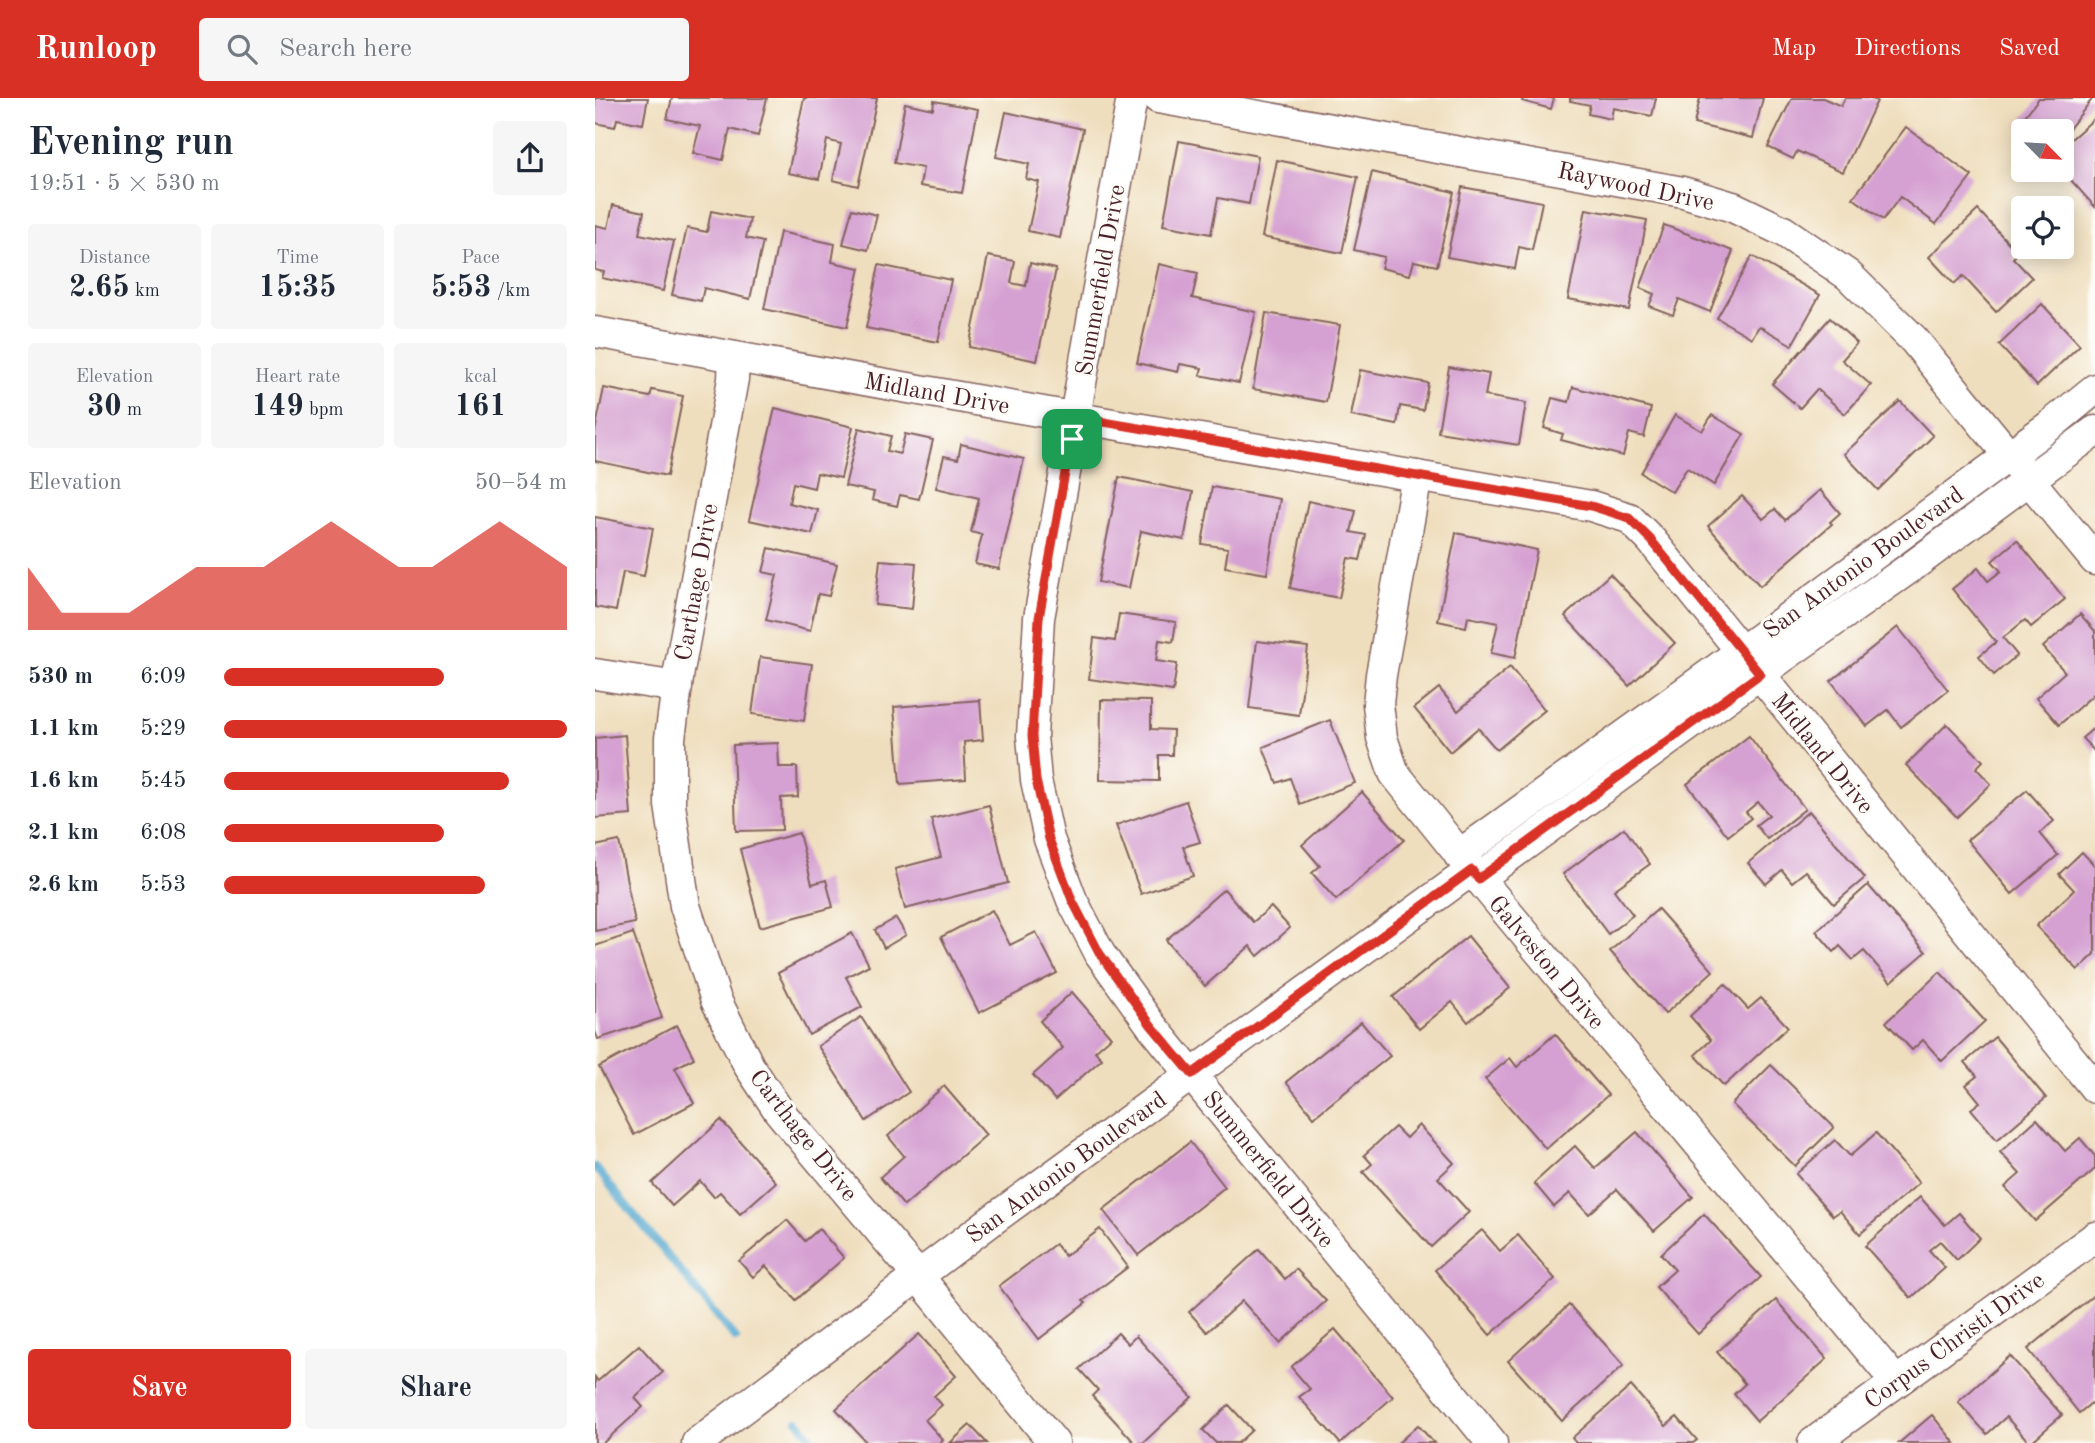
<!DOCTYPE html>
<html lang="en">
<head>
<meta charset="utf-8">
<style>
	:root { --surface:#fff; --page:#f6f6f7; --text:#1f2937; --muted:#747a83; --accent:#d93025 }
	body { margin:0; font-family:"Old Standard TT",serif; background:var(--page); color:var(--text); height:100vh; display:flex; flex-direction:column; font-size:26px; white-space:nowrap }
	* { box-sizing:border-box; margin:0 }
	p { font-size:23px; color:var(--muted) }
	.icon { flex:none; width:38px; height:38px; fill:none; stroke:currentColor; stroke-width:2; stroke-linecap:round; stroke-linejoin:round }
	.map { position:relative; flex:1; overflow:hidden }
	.drawer { display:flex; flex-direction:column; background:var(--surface); width:595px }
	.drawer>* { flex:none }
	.needle { width:46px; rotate:114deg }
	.fabs { position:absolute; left:1416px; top:21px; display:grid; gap:14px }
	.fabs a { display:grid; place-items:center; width:63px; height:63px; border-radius:7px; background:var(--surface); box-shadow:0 4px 18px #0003; font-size:35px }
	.pin { position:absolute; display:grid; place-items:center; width:60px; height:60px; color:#fff; margin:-30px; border-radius:14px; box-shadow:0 4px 10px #0006 }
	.round { display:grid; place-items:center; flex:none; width:74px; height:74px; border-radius:7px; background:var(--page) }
	.summary { display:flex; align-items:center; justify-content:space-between; height:119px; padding:0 28px }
	h1 { font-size:38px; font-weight:700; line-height:52px }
	.stats { display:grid; grid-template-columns:repeat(3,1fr); gap:10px; height:119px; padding:7px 28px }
	.stats div { display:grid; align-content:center; border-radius:7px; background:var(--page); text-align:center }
	.stats b { font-size:30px; font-weight:700 }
	.stats small { font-size:19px; font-weight:400 }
	.stats p { font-size:19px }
	.chart { height:196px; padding:14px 28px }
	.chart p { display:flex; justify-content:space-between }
	.chart svg { width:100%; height:126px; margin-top:7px; fill:var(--accent); opacity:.7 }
	.button { display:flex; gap:14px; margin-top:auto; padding:14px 28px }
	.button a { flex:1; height:80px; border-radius:7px; background:var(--accent); color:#fff; font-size:28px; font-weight:700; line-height:80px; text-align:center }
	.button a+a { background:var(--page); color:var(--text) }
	ul { padding:0 28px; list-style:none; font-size:23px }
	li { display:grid; grid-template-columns:112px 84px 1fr; align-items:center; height:52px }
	li i { height:18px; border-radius:9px; background:var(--accent) }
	header { display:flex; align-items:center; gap:42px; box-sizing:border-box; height:98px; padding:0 35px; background:var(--accent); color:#fff }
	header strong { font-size:33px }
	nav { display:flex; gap:38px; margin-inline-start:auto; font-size:24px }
	.search { width:490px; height:63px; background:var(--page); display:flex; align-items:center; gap:18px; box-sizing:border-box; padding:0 24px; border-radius:7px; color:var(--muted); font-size:26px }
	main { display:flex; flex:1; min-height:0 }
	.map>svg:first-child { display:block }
</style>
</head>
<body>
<header>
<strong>Runloop</strong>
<div class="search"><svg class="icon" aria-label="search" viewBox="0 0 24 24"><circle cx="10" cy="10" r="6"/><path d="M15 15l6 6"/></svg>Search here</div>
<nav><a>Map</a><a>Directions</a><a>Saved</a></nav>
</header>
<main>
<section class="drawer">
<div class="summary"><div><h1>Evening run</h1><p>19:51 · 5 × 530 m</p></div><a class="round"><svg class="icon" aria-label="share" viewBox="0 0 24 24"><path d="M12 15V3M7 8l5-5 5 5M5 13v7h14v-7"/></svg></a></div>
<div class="stats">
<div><p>Distance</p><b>2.65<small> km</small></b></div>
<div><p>Time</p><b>15:35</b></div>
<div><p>Pace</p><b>5:53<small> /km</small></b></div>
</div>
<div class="stats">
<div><p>Elevation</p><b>30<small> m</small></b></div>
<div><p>Heart rate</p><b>149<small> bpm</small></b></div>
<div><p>kcal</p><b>161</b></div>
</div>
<div class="chart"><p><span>Elevation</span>50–54 m</p>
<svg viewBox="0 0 160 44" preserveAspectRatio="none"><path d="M0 44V22L10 38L20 38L30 38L40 30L50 22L60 22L70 22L80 14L90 6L100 14L110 22L120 22L130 14L140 6L150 14L160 22V44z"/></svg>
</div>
<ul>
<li><b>530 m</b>6:09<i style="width:64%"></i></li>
<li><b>1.1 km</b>5:29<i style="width:100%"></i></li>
<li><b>1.6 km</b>5:45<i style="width:83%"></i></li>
<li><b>2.1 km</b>6:08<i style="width:64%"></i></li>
<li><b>2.6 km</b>5:53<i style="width:76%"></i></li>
</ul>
<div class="button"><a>Save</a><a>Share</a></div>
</section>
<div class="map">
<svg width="1500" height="1345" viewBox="0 0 1500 1345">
	<rect width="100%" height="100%" fill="#fdfcf7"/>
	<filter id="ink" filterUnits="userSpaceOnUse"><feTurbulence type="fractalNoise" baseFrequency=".0143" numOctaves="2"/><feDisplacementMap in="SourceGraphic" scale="14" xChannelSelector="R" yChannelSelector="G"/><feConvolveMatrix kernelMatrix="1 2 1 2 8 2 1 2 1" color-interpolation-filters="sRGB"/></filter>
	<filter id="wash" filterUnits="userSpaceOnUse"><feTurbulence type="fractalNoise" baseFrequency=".00686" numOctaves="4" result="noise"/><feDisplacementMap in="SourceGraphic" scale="28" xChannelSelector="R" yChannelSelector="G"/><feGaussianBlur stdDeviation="1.57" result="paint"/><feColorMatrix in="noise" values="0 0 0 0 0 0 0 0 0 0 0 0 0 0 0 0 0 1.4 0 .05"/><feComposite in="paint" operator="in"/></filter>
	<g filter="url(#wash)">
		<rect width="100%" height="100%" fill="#efdebd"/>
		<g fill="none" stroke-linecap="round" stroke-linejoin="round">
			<g stroke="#54a8d0" stroke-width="8">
				<path d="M0,1069L141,1241"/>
				<path d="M203,1323L221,1345"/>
			</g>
		</g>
		<g id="blocks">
			<g fill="#d5a0d2">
				<path d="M0,0H53L48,26L22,21L20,29L0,25Z"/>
				<path d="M77,0H172L163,38L135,31L128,62L98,55L105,28L72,21Z"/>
				<path d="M209,0H282L263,88L238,82L246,46L232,42L224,81L193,75Z"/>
				<path d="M928,0H959L956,11L927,3Z"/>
				<path d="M975,0H1061L1057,18L1018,10L1016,21L993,16L995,7L975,3Z"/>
				<path d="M1105,0H1168L1158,40L1099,26Z"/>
				<path d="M1197,0H1228L1246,8L1250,0H1275L1282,3L1248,74L1202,53L1198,61L1173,49Z"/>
				<path d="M1444,0H1498L1466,41V33H1430L1423,27Z"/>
				<path d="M339,3L383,11L367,95L325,88L328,70L299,65L310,5L338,11Z"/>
				<path d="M411,14L488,31L465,140L433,133L444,84L431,81L434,66L401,59Z"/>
				<path d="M1500,20V109L1466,71V50Z"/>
				<path d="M1311,29L1377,78L1341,126L1305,99L1288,122L1258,100Z"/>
				<path d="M584,43L663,58L654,106L623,100L616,136L568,127Z"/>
				<path d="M682,62L763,79L747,155L667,139Z"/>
				<path d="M777,74L859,94L842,168L819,163L815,177L786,170L789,159L759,152Z"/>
				<path d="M867,89L947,104L937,152L924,149L920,171L852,159Z"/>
				<path d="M18,107L49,114L44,136L79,143L68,193L7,180L9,174L0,172V127L13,130Z"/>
				<path d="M257,111L282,117L273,152L248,146Z"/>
				<path d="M991,111L1052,122L1034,212L973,201Z"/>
				<path d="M1383,112L1423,155L1418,160L1437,180L1401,214L1368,178L1359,186L1334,159Z"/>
				<path d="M116,113L155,121L151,140L168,144L155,201L109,190L106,203L77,197L92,130L112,134Z"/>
				<path d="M1069,127L1138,153L1115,214L1084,201L1078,217L1054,208L1059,196L1045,190Z"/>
				<path d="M185,134L240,146L237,164L265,170L252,229L169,211Z"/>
				<path d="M393,158L420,163L416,185L431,188L435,165L461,171L442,263L374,249Z"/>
				<path d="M1157,158L1225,197L1197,247L1164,228L1157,240L1122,220Z"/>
				<path d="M564,166L603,175L597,200L661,214L644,285L605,277L607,270L585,266L583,274L542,265Z"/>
				<path d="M284,167L356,182L343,244L271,230Z"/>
				<path d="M1447,206L1485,247L1442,288L1404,247Z"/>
				<path d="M671,215L745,227L731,304L658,291Z"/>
				<path d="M1235,220L1262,245L1247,262L1276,287L1250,316L1222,291L1205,310L1177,286Z"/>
				<path d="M854,269L894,276L890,298L931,305L924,347L843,334Z"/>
				<path d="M765,272L833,285L828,312L805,308L802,327L756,318Z"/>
				<path d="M978,289L1056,310L1049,339L1034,335L1028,358L966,342L968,336L949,330L957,300L974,304Z"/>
				<path d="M9,290L55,299L57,292L88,298L72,378L0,363V334Z"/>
				<path d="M1305,303L1338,338L1283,392L1249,356Z"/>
				<path d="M180,310L258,329L246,380L222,375L219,390L198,385L194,405L223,412L217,436L154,422Z"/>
				<path d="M1080,317L1107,333L1117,317L1149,336L1119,387L1092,370L1077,394L1046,375Z"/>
				<path d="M264,330L296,338L292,353L305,356L310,336L338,342L324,401L305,397L302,408L277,402L279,394L250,388Z"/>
				<path d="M366,346L429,361L404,471L380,466L387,437L376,434L384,400L341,390L349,358L363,361Z"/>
				<path d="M524,379L598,394L589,442L546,433L534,490L503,484Z"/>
				<path d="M617,389L685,401L672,476L630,469L633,450L607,446Z"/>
				<path d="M1225,392L1245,415L1235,424L1237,426L1165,488L1113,428L1147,398L1168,421L1180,411L1190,422Z"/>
				<path d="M713,403L761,413L756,434L771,437L765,462L753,460L744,500L695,490Z"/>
				<path d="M0,419L58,430L49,478L28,474L21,513L0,509Z"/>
				<path d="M861,435L942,452L920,560L896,555L903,525L873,519L871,529L843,523Z"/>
				<path d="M1422,442L1470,501L1436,529L1430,522L1408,540L1422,557L1399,577L1384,558L1401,544L1357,491L1383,470L1393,483L1406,473L1397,463Z"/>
				<path d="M174,450L242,466L234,498L223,496L215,533L171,522L182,477L168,474Z"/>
				<path d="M285,462L321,465L317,511L280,507Z"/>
				<path d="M1015,476L1080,545L1034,588L970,518Z"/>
				<path d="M524,516L581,524L578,544L564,542L561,563L582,566L578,593L494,581L499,540L520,543Z"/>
				<path d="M1485,516L1500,533V595L1464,627L1441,600L1470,574L1448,549Z"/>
				<path d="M1303,529L1353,592L1306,629L1293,612L1272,628L1236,583Z"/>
				<path d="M662,543L713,549L704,617L654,610Z"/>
				<path d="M165,559L217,566L209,623L157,616Z"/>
				<path d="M915,569L950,612L902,652L883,630L855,654L819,610L844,590L863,613Z"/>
				<path d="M385,602L388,642L369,644L371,681L305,686L299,609Z"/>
				<path d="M506,602L556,603V631L578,632L577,657H564V683L505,682Z"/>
				<path d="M735,622L760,685L705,707L695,680L682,685L668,649Z"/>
				<path d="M1352,626L1388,663L1381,670L1396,686L1362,719L1311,667Z"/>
				<path d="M1500,629V654L1487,640Z"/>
				<path d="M30,637L36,717L0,720V640Z"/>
				<path d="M1154,638L1210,711L1172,741L1161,727L1174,717L1163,704L1151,714L1156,720L1133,738L1092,686Z"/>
				<path d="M183,645L184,669H202L203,699L186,700L187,732L141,733L138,647Z"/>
				<path d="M1432,692L1459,723L1445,735L1463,757L1417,796L1372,742Z"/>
				<path d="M767,694L809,742L741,802L717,775L725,768L707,747Z"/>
				<path d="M591,703L605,744L588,749L598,778L546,796L521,727Z"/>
				<path d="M394,707L413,785L310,811L300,771L346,759L336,721Z"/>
				<path d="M1214,713L1270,780L1239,806L1211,773L1197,784L1187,772L1171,786L1153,765Z"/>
				<path d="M1029,730L1055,766L1019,792L1038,817L1013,836L968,776Z"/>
				<path d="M204,735L217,786L231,782L238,809L165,829L145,751Z"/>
				<path d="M24,743L40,825L0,833V748Z"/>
				<path d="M1487,754L1500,768V856L1483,872L1441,828L1479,792L1464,776Z"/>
				<path d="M1273,787L1331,854L1296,884L1269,853L1258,862L1245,848L1239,854L1221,833Z"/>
				<path d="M629,791L658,824L676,809L695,830L663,858L655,848L610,888L571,842Z"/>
				<path d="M1063,811L1118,873L1070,916L1015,853Z"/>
				<path d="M397,812L415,847L441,834L462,875L384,915L346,839Z"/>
				<path d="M301,820L311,837L289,850L280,832Z"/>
				<path d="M38,835L67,920L3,941L0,933V848Z"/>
				<path d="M257,835L274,867L251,879L267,909L214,937L183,875Z"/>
				<path d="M873,838L915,890L873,924L857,904L824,931L798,899Z"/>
				<path d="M1345,874L1390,923L1347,963L1328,942L1317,952L1291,924Z"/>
				<path d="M1130,886L1153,911L1166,900L1193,929L1129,988L1100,957L1116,942L1095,918Z"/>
				<path d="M477,894L516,939L500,953L507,961L460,1002L438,977L468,950L445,923Z"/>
				<path d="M266,919L314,994L271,1023L223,948Z"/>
				<path d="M766,924L795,958L719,1019L691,984Z"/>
				<path d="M82,927L99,960L80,970L99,1005L39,1037L4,969Z"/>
				<path d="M960,936L1013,997L951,1051L890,981L915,960L922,969Z"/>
				<path d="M1400,939L1451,1000L1402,1042L1376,1011L1385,1004L1371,987L1382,978L1370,964Z"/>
				<path d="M1176,967L1239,1029L1200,1068L1137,1006Z"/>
				<path d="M349,988L391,1037L309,1108L285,1079L309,1058L293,1038Z"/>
				<path d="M1442,1021L1470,1053L1485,1040L1500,1058V1071L1440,1123L1410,1089L1425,1076L1405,1054Z"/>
				<path d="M126,1022L181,1084L145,1116L125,1094L119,1099L105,1083L77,1108L57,1085Z"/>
				<path d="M824,1027L859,1065L843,1080L874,1114L836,1149L768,1074L777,1066L769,1057L800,1029L811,1040Z"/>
				<path d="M1042,1034L1098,1099L1059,1133L1022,1091L994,1116L975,1095L959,1109L939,1085L980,1048L1000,1070Z"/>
				<path d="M1281,1035L1324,1085L1265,1136L1245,1113L1238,1118L1201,1076L1240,1042L1255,1058Z"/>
				<path d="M595,1044L630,1089L543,1157L508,1112Z"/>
				<path d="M1325,1099L1350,1127L1364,1115L1385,1140L1362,1162L1345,1143L1334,1152L1350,1170L1316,1200L1270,1148Z"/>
				<path d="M1109,1116L1166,1179L1103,1236L1061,1189L1080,1172L1066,1156Z"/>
				<path d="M192,1122L210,1143L224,1131L249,1160L201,1202L171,1168L158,1179L144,1163Z"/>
				<path d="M505,1131L533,1169L488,1203L491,1205L444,1241L404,1188L460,1146L470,1158Z"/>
				<path d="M887,1132L905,1153L923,1137L960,1181L895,1237L840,1172Z"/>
				<path d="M664,1151L690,1181L701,1171L731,1203L685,1245L647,1203L612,1234L594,1214Z"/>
				<path d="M1500,1196V1302L1484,1315L1433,1251Z"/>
				<path d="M1181,1202L1232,1261L1162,1323L1139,1296L1150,1286L1122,1254Z"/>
				<path d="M974,1207L1029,1267L967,1323L913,1263Z"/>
				<path d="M740,1231L798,1299L745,1345L704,1299L715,1291L696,1269Z"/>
				<path d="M523,1235L533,1246L541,1238L597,1299L548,1345H540L497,1298L503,1292L484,1271Z"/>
				<path d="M324,1236L361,1278L339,1298L347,1307L330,1322L348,1342L345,1345H272L241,1311Z"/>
				<path d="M44,1247L68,1274L40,1300L48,1309L8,1345H0V1279L3,1283Z"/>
				<path d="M1415,1258L1467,1317L1435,1345L1411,1319L1392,1336L1363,1304Z"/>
				<path d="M1036,1288L1071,1328L1082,1319L1102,1342L1098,1345H981L977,1340Z"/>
				<path d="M634,1307L657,1332L643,1345H621L608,1332Z"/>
				<path d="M1337,1317L1360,1345H1304Z"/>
				<path d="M375,1327L392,1345H355Z"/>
				<path d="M823,1327L839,1345H803Z"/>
			</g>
		</g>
	</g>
	<g filter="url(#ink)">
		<use href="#blocks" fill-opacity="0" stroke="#84625e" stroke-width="2"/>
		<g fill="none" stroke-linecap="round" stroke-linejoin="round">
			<g stroke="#84625e" stroke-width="33">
				<g id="street">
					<path d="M537,0L444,520L437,638L441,682L454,741L477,802L505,856L556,927L897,1345"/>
					<path d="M563,0L1088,94L1138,109L1188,133L1253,177L1319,242L1500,462"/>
					<path d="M0,234L454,315L996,408L1034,420L1056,442L1500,990"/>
					<path d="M139,259L138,281L84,573L75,640V707L90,808L121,902L154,968L184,1013L323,1178L459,1345"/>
					<path d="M822,378L786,577L783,606L787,640L799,675L877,772L1301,1284"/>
					<path d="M0,576L82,589"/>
					<path d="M864,757L1190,522L1457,326L1500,291"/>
					<path d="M883,781L1188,559L1319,467L1500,333"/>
					<path d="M102,1345L400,1120L877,772"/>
					<path d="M1218,1345L1500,1139"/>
				</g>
			</g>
			<use href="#street" stroke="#fff" stroke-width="30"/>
		</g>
	</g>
	<g fill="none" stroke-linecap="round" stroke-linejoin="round" filter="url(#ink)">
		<g stroke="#fff" stroke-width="14">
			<path id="route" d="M480,319L996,408L1034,420L1056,442L1165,576L883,781L877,772L597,976L556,927L505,856L477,802L454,741L441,682L437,638L444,520Z"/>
		</g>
		<use href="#route" stroke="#d93025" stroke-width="9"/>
	</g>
	<g text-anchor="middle" stroke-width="6" stroke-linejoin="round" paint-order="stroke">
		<g font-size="24" fill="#4a1f2b" stroke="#fdfcf7">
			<text transform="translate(1041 88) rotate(12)" y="8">Raywood Drive</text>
			<text transform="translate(505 182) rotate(-80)" y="8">Summerfield Drive</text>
			<text transform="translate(342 295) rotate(10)" y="8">Midland Drive</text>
			<text transform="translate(1268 464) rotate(-36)" y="8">San Antonio Boulevard</text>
			<text transform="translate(101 484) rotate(-80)" y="8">Carthage Drive</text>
			<text transform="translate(1228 655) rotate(51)" y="8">Midland Drive</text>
			<text transform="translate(952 864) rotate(50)" y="8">Galveston Drive</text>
			<text transform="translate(209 1037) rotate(52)" y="8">Carthage Drive</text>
			<text transform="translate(471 1069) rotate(-36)" y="8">San Antonio Boulevard</text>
			<text transform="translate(674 1071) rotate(51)" y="8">Summerfield Drive</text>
			<text transform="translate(1359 1242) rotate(-36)" y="8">Corpus Christi Drive</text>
		</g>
	</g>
</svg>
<div class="fabs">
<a><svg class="needle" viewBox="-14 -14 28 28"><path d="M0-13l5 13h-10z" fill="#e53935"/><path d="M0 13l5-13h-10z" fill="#747a83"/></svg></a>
<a><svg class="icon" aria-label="locate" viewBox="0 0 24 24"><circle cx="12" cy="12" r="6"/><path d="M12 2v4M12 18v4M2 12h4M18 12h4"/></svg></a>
</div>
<div class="pin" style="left:477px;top:341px;background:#1e9e55"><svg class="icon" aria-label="arrive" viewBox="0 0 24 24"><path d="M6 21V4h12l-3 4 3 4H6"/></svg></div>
</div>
</main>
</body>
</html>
